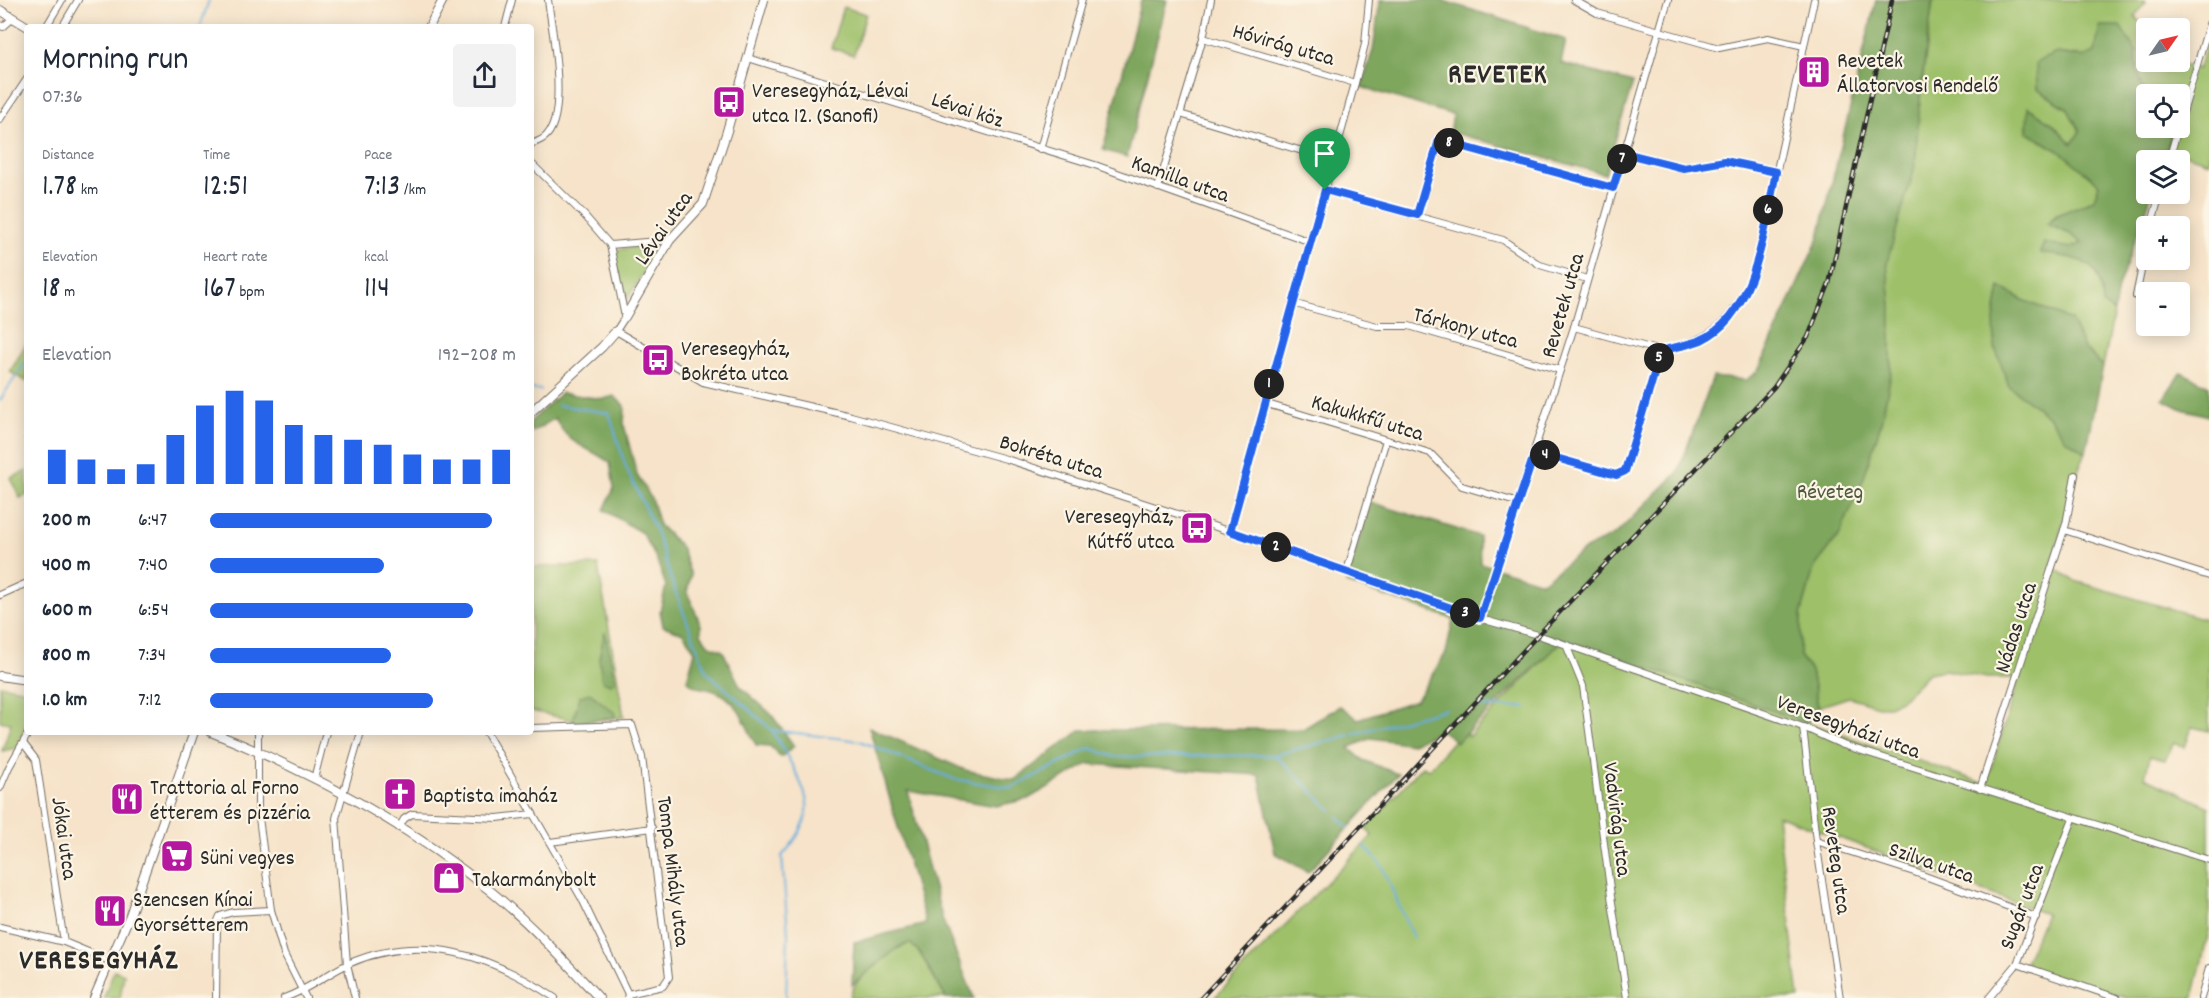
<!DOCTYPE html>
<html lang="en">
<head>
<meta charset="utf-8">
<style>
	:root { --surface:#fff; --page:#f2f2f3; --text:#1f2937; --muted:#747a83; --accent:#2563eb }
	body { margin:0; font-family:Dekko,sans-serif; background:var(--page); color:var(--text); height:100vh; display:flex; flex-direction:column; font-size:22px; white-space:nowrap }
	* { box-sizing:border-box; margin:0 }
	p { font-size:20px; color:var(--muted) }
	.icon { flex:none; width:33px; height:33px; fill:none; stroke:currentColor; stroke-width:2; stroke-linecap:round; stroke-linejoin:round }
	.map { position:relative; flex:1; overflow:hidden }
	.details { position:absolute; left:24px; top:24px; width:510px; height:711px; display:flex; flex-direction:column; background:var(--surface); border-radius:6px; box-shadow:0 3px 15px #0003 }
	.details>* { flex:none }
	.needle { width:39px; rotate:56deg }
	.controls { position:absolute; left:2136px; top:18px; display:grid; gap:12px }
	.controls a { display:grid; place-items:center; width:54px; height:54px; border-radius:6px; background:var(--surface); box-shadow:0 3px 15px #0003; font-size:30px }
	.pin { position:absolute; display:grid; place-items:center; width:51px; height:51px; color:#fff; margin:-62px -26px; border-radius:50% 50% 50% 0; rotate:-45deg; box-shadow:0 0 6px #0007 }
	.pin .icon { rotate:45deg }
	.km { position:absolute; width:30px; height:30px; margin:-15px; border-radius:50%; background:#222; color:#fff; font-size:16px; line-height:30px; text-align:center }
	.round { display:grid; place-items:center; flex:none; width:63px; height:63px; border-radius:6px; background:var(--page) }
	.summary { display:flex; align-items:center; justify-content:space-between; height:102px; padding:0 18px }
	h1 { font-size:33px; font-weight:600; line-height:45px }
	.metrics { display:grid; grid-template-columns:repeat(3,1fr); gap:9px; height:102px; padding:6px 18px }
	.metrics div { display:grid; align-content:center }
	.metrics b { font-size:30px; font-weight:600 }
	.metrics small { font-size:16px; font-weight:400 }
	.metrics p { font-size:16px }
	.chart { height:168px; padding:12px 18px }
	.chart p { display:flex; justify-content:space-between }
	.chart svg { width:100%; height:108px; margin-top:6px; stroke:var(--accent); stroke-width:6 }
	ul { padding:0 18px; list-style:none; font-size:20px }
	li { display:grid; grid-template-columns:96px 72px 1fr; align-items:center; height:45px }
	li i { height:15px; border-radius:8px; background:var(--accent) }
	.map>svg:first-child { display:block }
</style>
</head>
<body>
<div class="map">
<svg width="2209" height="998" viewBox="0 0 2209 998">
	<rect width="100%" height="100%" fill="#fcf5e5"/>
	<filter id="ink" filterUnits="userSpaceOnUse"><feTurbulence type="fractalNoise" baseFrequency=".0167" numOctaves="2"/><feDisplacementMap in="SourceGraphic" scale="12" xChannelSelector="R" yChannelSelector="G"/><feConvolveMatrix kernelMatrix="1 2 1 2 8 2 1 2 1" color-interpolation-filters="sRGB"/></filter>
	<filter id="wash" filterUnits="userSpaceOnUse"><feTurbulence type="fractalNoise" baseFrequency=".008" numOctaves="4" result="noise"/><feDisplacementMap in="SourceGraphic" scale="24" xChannelSelector="R" yChannelSelector="G"/><feGaussianBlur stdDeviation="1.35" result="paint"/><feColorMatrix in="noise" values="0 0 0 0 0 0 0 0 0 0 0 0 0 0 0 0 0 1.4 0 .05"/><feComposite in="paint" operator="in"/></filter>
	<g filter="url(#wash)">
		<rect width="100%" height="100%" fill="#f6e3c9"/>
		<g fill="#9dc069" stroke="#64764a" stroke-width="1.5">
			<path d="M1933,0H2144L2146,2L2135,16L2146,31V62H2170L2198,69L2209,38V162L2169,149L2172,128H2180V94L2146,96L2137,70L2136,51L2096,52L2083,57L2057,53L2037,89L2067,108L2080,132L2072,144L2051,122L2028,108L2027,132L2061,152L2099,184L2095,199L2079,209L2056,214L2048,224L2070,234L2082,243L2071,248L2044,243L2040,252C2078,259 2102,257 2103,304L2114,312L2103,367L2084,348L2071,320L2023,300L2001,288L2009,386L2051,418L2065,439L2086,452L2078,471L2051,566L2075,581L2209,620V731L2192,727L2185,747L2174,743L2165,760L2150,756L2145,777L2209,807V931L2193,998H2127L2031,969L2025,962L2046,914L1777,815L1799,998H1214L1372,836L1366,828L1422,766L1429,769L1465,727L1468,737L1564,639L1986,784L2019,678H1987L1945,670L1928,673L1904,698L1889,706H1878L1849,697L1818,707L1811,671L1800,656L1801,615L1810,583L1713,462L1918,114Z"/>
			<path d="M843,7L866,14L854,55L831,48Z"/>
			<path d="M651,246L656,253L626,301L614,255L619,249Z"/>
			<path d="M27,342V382L10,372Z"/>
			<path d="M27,471V495L20,498L11,478Z"/>
			<path d="M598,565L624,717L576,721L531,711V567Z"/>
			<path d="M0,685L27,690V723L16,748L2,751L11,723L0,721Z"/>
			<path d="M910,943L920,953L946,998H850C852,979 892,949 910,943Z"/>
			<path d="M114,970L124,974L120,998H104Z"/>
		</g>
		<g fill="#7ea65d" stroke="#546844" stroke-width="1.5">
			<path d="M1141,0H1167L1127,157L1103,150Z"/>
			<path d="M1380,0H1441L1566,40L1561,63L1633,83L1605,174L1450,132L1453,115L1361,87L1373,50Z"/>
			<path d="M1876,0H1933L1921,86L1915,166L1887,262L1891,305V374L1881,423L1863,480L1840,534L1814,568L1801,615L1800,656L1811,671L1818,707L1807,723L1564,639L1457,742L1441,730L1412,744L1371,738L1349,748L1363,760L1398,774L1308,872L1275,853L1259,775L1088,764L1028,799L996,806L908,791L943,921L974,998H946L920,953L910,943L899,947L852,985L854,942L926,924L869,727L965,770L1014,780L1081,730L1303,729L1340,706L1358,719L1416,700L1446,653L1453,619L1346,583L1370,502L1479,536L1480,563L1542,582L1584,550L1616,534L1678,472L1713,377L1746,380L1758,371L1819,237Z"/>
			<path d="M2100,26H2120L2136,51L2137,70L2146,97V128H2172L2164,160H2146V194H2152L2118,288L2114,312L2103,304C2102,257 2078,259 2040,253L2044,243L2071,248L2082,243L2070,234L2047,224C2059,210 2078,209 2094,199L2099,184L2061,152L2027,132L2028,107L2051,122L2072,144L2080,131L2067,108L2037,89L2036,62L2057,53L2083,57L2095,52Z"/>
			<path d="M2000,287L2023,300L2071,320L2084,348L2103,367L2086,452L2065,439L2050,418L2009,386L1995,348L1994,320Z"/>
			<path d="M2181,372L2209,386V416L2182,409L2163,399Z"/>
			<path d="M561,393L603,399L614,396L625,406L624,425L637,475L651,498L659,525L681,547L691,575L687,592L701,625V634L708,644L723,651L740,686L771,714L794,746L781,757L770,746L756,745C746,726 739,701 717,692C704,686 700,692 687,680L695,651L683,633L663,626L660,611L666,586L656,558L642,533L604,510L614,488L610,463C585,444 570,448 555,418L533,432L531,430V421Z"/>
			<path d="M605,632L615,680L611,684L602,681L599,657Z"/>
			<path d="M590,693L615,713L614,718L572,723L580,696Z"/>
		</g>
		<g fill="none" stroke-linecap="round" stroke-linejoin="round">
			<g stroke="#68aede" stroke-width="2">
				<path d="M200,27L209,0"/>
				<path d="M531,389L541,390"/>
				<path d="M0,400L27,360"/>
				<path d="M558,405L609,413L626,467L656,531L674,588L707,672L772,730L860,741L954,779L1012,788L1090,748L1115,757L1275,755L1331,810"/>
				<path d="M1479,707H1526"/>
				<path d="M772,730C781,746 811,792 807,811C804,829 794,842 782,856L788,934L786,998"/>
				<path d="M1275,755L1446,709"/>
				<path d="M1338,817L1349,828"/>
				<path d="M1364,845L1382,866L1413,938"/>
			</g>
		</g>
	</g>
	<g filter="url(#ink)">
		<g fill="none" stroke-linecap="round" stroke-linejoin="round">
			<g stroke="#726b62" stroke-width="8">
				<g id="minor">
					<path d="M1574,0L1597,13L1719,48L1768,38L1804,46"/>
					<path d="M0,25L3,27L13,18"/>
					<path d="M46,27L62,0"/>
					<path d="M62,27L78,0"/>
					<path d="M505,27L512,0"/>
					<path d="M1203,38L1355,83"/>
					<path d="M748,58L1095,165L1308,241"/>
					<path d="M1180,114L1332,160"/>
					<path d="M0,119L27,79"/>
					<path d="M2180,123L2209,24"/>
					<path d="M531,144C537,142 543,140 547,135C568,112 552,29 548,0"/>
					<path d="M1040,149L1082,0"/>
					<path d="M1624,153L1684,168L1725,161L1776,172"/>
					<path d="M2169,160L2178,128"/>
					<path d="M531,163L585,216L610,245L625,317L616,331L703,382L851,416L1006,459L1190,518L1488,621L1538,635L1803,727L1843,745L2209,860"/>
					<path d="M1158,188L1203,38L1211,0"/>
					<path d="M1325,191L1503,240L1540,265L1587,279"/>
					<path d="M1417,215L1439,140L1613,188"/>
					<path d="M2151,226L2160,194"/>
					<path d="M610,245L670,240"/>
					<path d="M2136,296L2146,247"/>
					<path d="M1292,303L1377,326H1409L1560,370"/>
					<path d="M1574,327L1661,351"/>
					<path d="M1264,403L1430,453L1462,486L1519,503"/>
					<path d="M1535,452L1616,475L1625,471L1661,351C1717,338 1731,322 1755,271L1814,0"/>
					<path d="M2064,530L2209,576"/>
					<path d="M1230,531L1355,83L1365,44L1369,0"/>
					<path d="M1347,571L1386,440"/>
					<path d="M0,595L27,583"/>
					<path d="M1480,618L1574,327L1668,0"/>
					<path d="M1567,647L1583,686L1611,896L1627,998"/>
					<path d="M1803,727L1816,841L1840,998"/>
					<path d="M531,728L632,725L642,757L669,977L663,986L628,994"/>
					<path d="M258,732V810L271,910L284,954L306,998"/>
					<path d="M486,732L582,899L628,994L627,998"/>
					<path d="M23,743L36,760L64,942"/>
					<path d="M314,779L326,732"/>
					<path d="M0,788L9,767L29,732"/>
					<path d="M1980,789L2066,524L2075,475"/>
					<path d="M399,828L404,819L412,814L497,818L533,814"/>
					<path d="M1816,841L1914,872L2036,917"/>
					<path d="M550,842L652,828"/>
					<path d="M0,927L64,942L110,961"/>
					<path d="M2017,964L2117,998"/>
					<path d="M216,998L217,923L220,916L233,912L271,910"/>
					<path d="M284,998C308,990 326,974 348,964C422,931 492,956 555,998"/>
					<path d="M355,998L347,964L336,818L361,732"/>
					<path d="M1989,998L2017,964L2073,819"/>
					<path d="M2201,998L2209,968"/>
				</g>
			</g>
			<g stroke="#726b62" stroke-width="10">
				<g id="tertiary">
					<path d="M0,10L28,27"/>
					<path d="M625,317L670,240L703,204L727,131L764,0"/>
					<path d="M531,412L602,347L616,331"/>
				</g>
			</g>
			<g stroke="#726b62" stroke-width="10">
				<g id="secondary">
					<path d="M429,27L443,0"/>
					<path d="M0,676L27,680"/>
					<path d="M211,732C309,771 406,824 488,889C529,922 564,960 599,998"/>
					<path d="M94,998L130,915L194,732"/>
				</g>
			</g>
			<use href="#minor" stroke="#fff" stroke-width="6"/>
			<use href="#tertiary" stroke="#fff" stroke-width="8"/>
			<use href="#secondary" stroke="#fff" stroke-width="8"/>
			<g stroke="#2b2b2b" stroke-width="4.5">
				<path id="rail" d="M1201,998L1538,635L1774,387L1808,337L1829,284L1892,0"/>
			</g>
			<use href="#rail" stroke="#fcf5e5" stroke-width="2" stroke-dasharray="7" stroke-linecap="butt"/>
		</g>
	</g>
	<g fill="none" stroke-linecap="round" stroke-linejoin="round" filter="url(#ink)">
		<g stroke="#fff" stroke-width="12">
			<path id="route" d="M1439,140L1613,188L1624,153L1684,168L1725,161L1776,172C1765,224 1757,315 1701,340C1689,345 1674,347 1661,351L1625,471L1616,475L1535,452L1480,618L1230,531L1325,190L1417,215Z"/>
		</g>
		<use href="#route" stroke="#2563eb" stroke-width="8"/>
	</g>
	<defs>
		<g id="building-square" transform="scale(1.725)"><rect x="-9" y="-9" width="18" height="18" rx="4" fill="#b5179e" stroke="#fcf5e5"/><path d="M-4-6H4V6H1V3H-1V6H-4ZM-2.5-4.3h1.7v1.8h-1.7ZM.8-4.3h1.7v1.8H.8ZM-2.5-1h1.7V.8h-1.7ZM.8-1h1.7V.8H.8Z" fill="#fff"/></g>
		<g id="bus-square" transform="scale(1.725)"><rect x="-9" y="-9" width="18" height="18" rx="4" fill="#b5179e" stroke="#fcf5e5"/><path d="M-5-6H5V4H4V6H2V4H-2V6H-4V4H-5ZM-3.5-4V0h7V-4ZM-3.5 1.2v1.5H-2V1.2ZM2 1.2v1.5H3.5V1.2Z" fill="#fff"/></g>
		<g id="church-square" transform="scale(1.725)"><rect x="-9" y="-9" width="18" height="18" rx="4" fill="#b5179e" stroke="#fcf5e5"/><path d="M-1.2-6h2.4v3.5h3.3v2.4h-3.3V6h-2.4V-.1h-3.3v-2.4h3.3Z" fill="#fff"/></g>
		<g id="restaurant-square" transform="scale(1.725)"><rect x="-9" y="-9" width="18" height="18" rx="4" fill="#b5179e" stroke="#fcf5e5"/><path d="M-5-6h1v4h1v-4h1v4h1v-4h1v5L-1.5 .5V6h-2V.5L-5-1ZM5-6V6H3V1.5H1.5Q1.5-4 5-6Z" fill="#fff"/></g>
		<g id="supermarket-square" transform="scale(1.725)"><rect x="-9" y="-9" width="18" height="18" rx="4" fill="#b5179e" stroke="#fcf5e5"/><path d="M-6-5.5h2.5l.6 2H6L4.5 2H-2.5L-4.4-4H-6ZM-1.5 3.2a1.3 1.3 0 1 0 .1 0ZM3 3.2a1.3 1.3 0 1 0 .1 0Z" fill="#fff"/></g>
		<g id="shop-square" transform="scale(1.725)"><rect x="-9" y="-9" width="18" height="18" rx="4" fill="#b5179e" stroke="#fcf5e5"/><path d="M-5-2.5h2.3a2.7 3.5 0 0 1 5.4 0H5L5.5 6h-11ZM-1.5-2.5h3a1.5 2.3 0 0 0-3 0Z" fill="#fff"/></g>
	</defs>
	<g fill-rule="evenodd">
		<use href="#building-square" x="1814" y="72"/>
		<use href="#bus-square" x="729" y="102"/>
		<use href="#bus-square" x="658" y="360"/>
		<use href="#bus-square" x="1197" y="528"/>
		<use href="#church-square" x="400" y="794"/>
		<use href="#restaurant-square" x="127" y="799"/>
		<use href="#supermarket-square" x="177" y="856"/>
		<use href="#shop-square" x="449" y="878"/>
		<use href="#restaurant-square" x="110" y="911"/>
	</g>
	<g text-anchor="middle" stroke-width="4.5" stroke-linejoin="round" paint-order="stroke">
		<g font-size="22" fill="#2b2b2b" stroke="#fcf5e5">
			<text transform="translate(1284 43) rotate(16)" y="8">Hóvirág utca</text>
			<text transform="translate(968 108) rotate(18)" y="8">Lévai köz</text>
			<text transform="translate(1181 177) rotate(20)" y="8">Kamilla utca</text>
			<text transform="translate(662 227) rotate(-55)" y="8">Lévai utca</text>
			<text transform="translate(1561 305) rotate(-74)" y="8">Revetek utca</text>
			<text transform="translate(1466 326) rotate(15)" y="8">Tárkony utca</text>
			<text transform="translate(1368 416) rotate(17)" y="8">Kakukkfű utca</text>
			<text transform="translate(1052 455) rotate(17)" y="8">Bokréta utca</text>
			<text transform="translate(2014 627) rotate(-72)" y="8">Nádas utca</text>
			<text transform="translate(1849 725) rotate(20)" y="8">Veresegyházi utca</text>
			<text transform="translate(1619 819) rotate(83)" y="8">Vadvirág utca</text>
			<text transform="translate(66 838) rotate(82)" y="8">Jókai utca</text>
			<text transform="translate(1838 860) rotate(82)" y="8">Reveteg utca</text>
			<text transform="translate(1932 861) rotate(19)" y="8">Szilva utca</text>
			<text transform="translate(675 871) rotate(83)" y="8">Tompa Mihály utca</text>
			<text transform="translate(2020 906) rotate(-69)" y="8">Sugár utca</text>
		</g>
		<g font-size="22" fill="#2b2b2b" stroke="#fcf5e5" text-anchor="start">
			<text x="1837" y="67">Revetek<tspan x="1837" dy="25">Állatorvosi Rendelő</tspan></text>
			<text x="752" y="97">Veresegyház, Lévai<tspan x="752" dy="25">utca 12. (Sanofi)</tspan></text>
			<text x="681" y="355">Veresegyház,<tspan x="681" dy="25">Bokréta utca</tspan></text>
			<text x="1174" y="523" text-anchor="end">Veresegyház,<tspan x="1174" dy="25">Kútfő utca</tspan></text>
			<text x="150" y="794">Trattoria al Forno<tspan x="150" dy="25">étterem és pizzéria</tspan></text>
			<text x="423" y="802">Baptista imaház</text>
			<text x="200" y="864">Süni vegyes</text>
			<text x="472" y="886">Takarmánybolt</text>
			<text x="133" y="906">Szencsen Kínai<tspan x="133" dy="25">Gyorsétterem</tspan></text>
		</g>
		<g font-size="22" fill="#4d583e" stroke="#fcf5e5">
			<text x="1830" y="498">Réveteg</text>
		</g>
		<g font-size="28" font-weight="bold" letter-spacing="1.5" fill="#2b2b2b" stroke="#fcf5e5">
			<text x="1498" y="82">REVETEK</text>
			<text x="99" y="968">VERESEGYHÁZ</text>
		</g>
	</g>
</svg>
<div class="controls">
<a><svg class="needle" viewBox="-14 -14 28 28"><path d="M0-13l5 13h-10z" fill="#e53935"/><path d="M0 13l5-13h-10z" fill="#747a83"/></svg></a>
<a><svg class="icon" aria-label="locate" viewBox="0 0 24 24"><circle cx="12" cy="12" r="6"/><path d="M12 2v4M12 18v4M2 12h4M18 12h4"/></svg></a>
<a><svg class="icon" aria-label="layers" viewBox="0 0 24 24"><path d="M12 4l9 5-9 5-9-5zM3 14l9 5 9-5"/></svg></a>
<a>+</a>
<a>−</a>
</div>
<div class="pin" style="left:1325px;top:190px;background:#1e9e55"><svg class="icon" aria-label="arrive" viewBox="0 0 24 24"><path d="M6 21V4h12l-3 4 3 4H6"/></svg></div>
<b class="km" style="left:1269px;top:384px">1</b>
<b class="km" style="left:1276px;top:547px">2</b>
<b class="km" style="left:1465px;top:613px">3</b>
<b class="km" style="left:1545px;top:455px">4</b>
<b class="km" style="left:1659px;top:358px">5</b>
<b class="km" style="left:1768px;top:210px">6</b>
<b class="km" style="left:1622px;top:159px">7</b>
<b class="km" style="left:1449px;top:143px">8</b>
<section class="details">
<div class="summary"><div><h1>Morning run</h1><p>07:36</p></div><a class="round"><svg class="icon" aria-label="share" viewBox="0 0 24 24"><path d="M12 15V3M7 8l5-5 5 5M5 13v7h14v-7"/></svg></a></div>
<div class="metrics">
<div><p>Distance</p><b>1.78<small> km</small></b></div>
<div><p>Time</p><b>12:51</b></div>
<div><p>Pace</p><b>7:13<small> /km</small></b></div>
</div>
<div class="metrics">
<div><p>Elevation</p><b>18<small> m</small></b></div>
<div><p>Heart rate</p><b>167<small> bpm</small></b></div>
<div><p>kcal</p><b>114</b></div>
</div>
<div class="chart"><p><span>Elevation</span>192–208 m</p>
<svg viewBox="0 0 160 44" preserveAspectRatio="none"><path d="M5 44V30M15 44V34M25 44V38M35 44V36M45 44V24M55 44V12M65 44V6M75 44V10M85 44V20M95 44V24M105 44V26M115 44V28M125 44V32M135 44V34M145 44V34M155 44V30"/></svg>
</div>
<ul>
<li><b>200 m</b>6:47<i style="width:92%"></i></li>
<li><b>400 m</b>7:40<i style="width:57%"></i></li>
<li><b>600 m</b>6:54<i style="width:86%"></i></li>
<li><b>800 m</b>7:34<i style="width:59%"></i></li>
<li><b>1.0 km</b>7:12<i style="width:73%"></i></li>
</ul>
</section>
</div>
</body>
</html>
